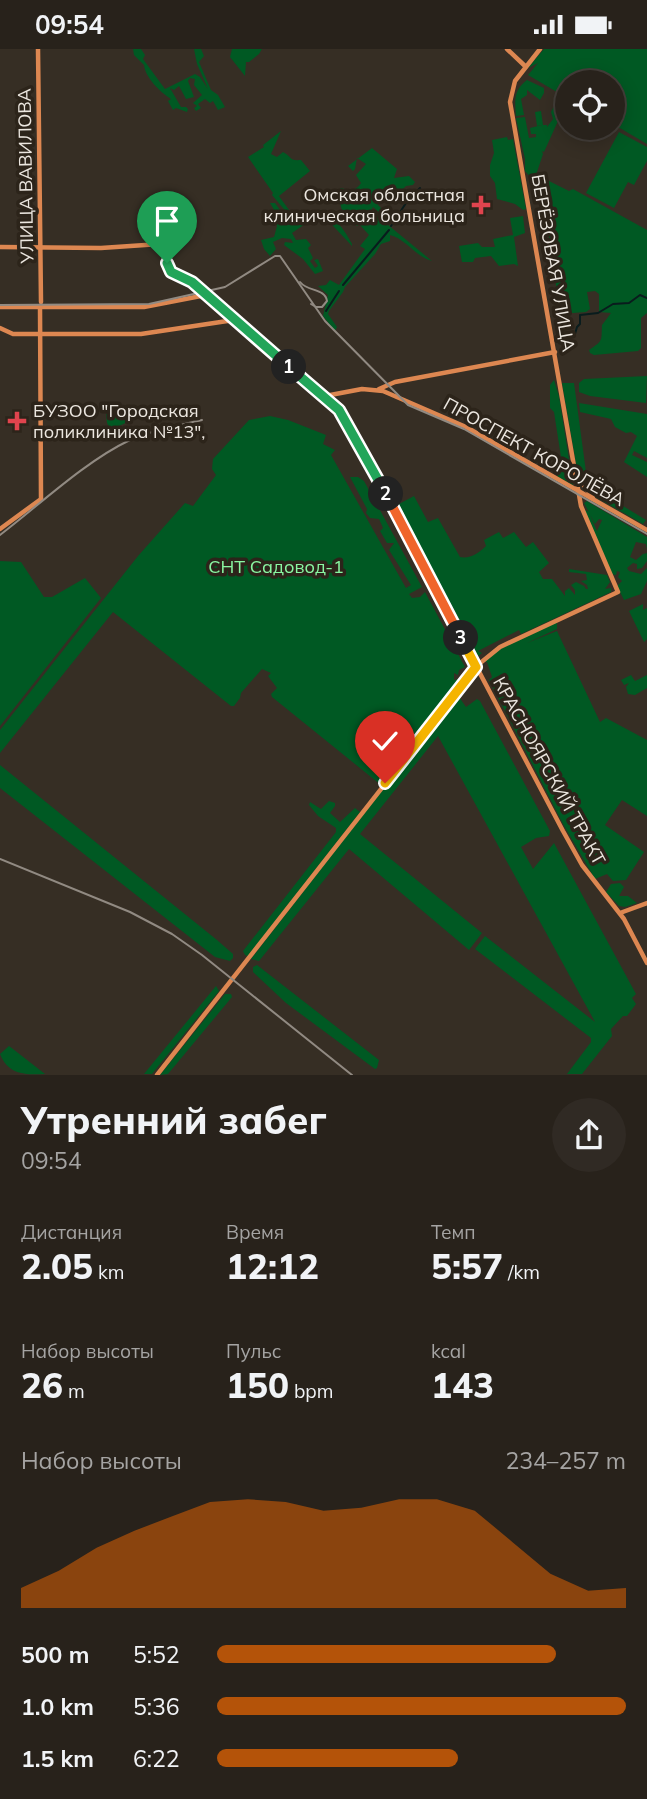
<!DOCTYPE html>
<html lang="ru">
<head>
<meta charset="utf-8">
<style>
	:root { --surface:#28221b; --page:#302a24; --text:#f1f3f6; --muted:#a5a4a3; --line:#443f3a; --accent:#b45309 }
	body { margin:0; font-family:Mulish,sans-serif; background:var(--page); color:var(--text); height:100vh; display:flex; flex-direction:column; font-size:26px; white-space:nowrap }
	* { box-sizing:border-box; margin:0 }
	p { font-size:23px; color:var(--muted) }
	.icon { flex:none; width:38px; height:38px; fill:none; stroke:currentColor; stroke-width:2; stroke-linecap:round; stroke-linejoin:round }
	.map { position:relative; height:1026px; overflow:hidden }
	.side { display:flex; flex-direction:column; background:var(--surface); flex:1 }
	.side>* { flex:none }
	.controls { position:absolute; left:555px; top:21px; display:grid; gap:14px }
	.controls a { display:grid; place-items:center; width:70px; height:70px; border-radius:50%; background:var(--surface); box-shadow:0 4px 18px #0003,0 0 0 2px var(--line); font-size:35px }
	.pin { position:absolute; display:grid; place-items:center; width:60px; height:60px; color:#fff; margin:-72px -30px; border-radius:50% 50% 50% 0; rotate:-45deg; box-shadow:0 0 7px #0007 }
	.pin .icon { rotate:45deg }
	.km { position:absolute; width:35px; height:35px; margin:-18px; border-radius:50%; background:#222; color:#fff; font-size:19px; line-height:35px; text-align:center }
	.round { display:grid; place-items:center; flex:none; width:74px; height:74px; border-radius:37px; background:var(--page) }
	.overview { display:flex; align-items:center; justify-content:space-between; height:119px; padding:0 21px }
	h1 { font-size:38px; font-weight:800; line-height:52px }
	.stats { display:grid; grid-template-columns:repeat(3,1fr); gap:10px; height:119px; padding:7px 21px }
	.stats div { display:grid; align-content:center }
	.stats b { font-size:35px; font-weight:800 }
	.stats small { font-size:19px; font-weight:400 }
	.stats p { font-size:19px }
	.chart { height:196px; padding:14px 21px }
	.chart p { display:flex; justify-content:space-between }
	.chart svg { width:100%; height:126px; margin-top:7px; fill:var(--accent); opacity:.7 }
	ul { padding:0 21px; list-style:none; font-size:23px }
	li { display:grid; grid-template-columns:112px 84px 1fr; align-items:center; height:52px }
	li i { height:18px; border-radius:9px; background:var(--accent) }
	.status { display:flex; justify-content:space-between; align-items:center; height:49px; padding:0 35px; background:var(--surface); direction:ltr }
	.status svg { height:19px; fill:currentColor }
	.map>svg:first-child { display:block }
</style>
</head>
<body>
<div class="status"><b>09:54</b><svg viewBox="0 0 49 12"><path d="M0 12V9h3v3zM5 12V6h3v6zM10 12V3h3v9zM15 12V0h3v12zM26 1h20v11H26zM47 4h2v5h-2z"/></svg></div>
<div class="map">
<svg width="647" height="1026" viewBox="0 0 647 1026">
	<rect width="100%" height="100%" fill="#362e24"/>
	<g fill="#005923">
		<path d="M133,0H141L145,6L143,10L165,40L195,25L200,28L208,40L197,15L194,0H201L204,7L199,13L211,41L218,46L225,58L218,61L213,52L210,54L205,50L198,55L201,59L196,62L194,59L197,57L193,54L202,46L194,36L195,30L190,29L188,32L194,48L186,50L179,37L174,41L170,39L181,58H186L188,60L187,63L176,59L173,61L168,52L171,50C160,43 145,28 144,16L134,6Z"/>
		<path d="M232,0H262L259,5L249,13H246L245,27L230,8Z"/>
		<path d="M544,0H647V95L613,75L612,33H567V49L528,26L538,14L528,19Z"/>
		<path d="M527,31L544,39V44L540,51L527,41V46L521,50L524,66L516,67C515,51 513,42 527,31Z"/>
		<path d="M554,57L558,61V72L544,103L542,102L543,105L535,129H531L525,122V110L516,69L525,68L529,89L536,88V85H531L530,79L542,76L537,77L535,63L541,62L543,76H547V78L553,70L551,63Z"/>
		<path d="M281,82L271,105L277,108L283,103C293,108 288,112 301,111L310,122L279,147L299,175L320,161C333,164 346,183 352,195V197L321,164L292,184L296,191L306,190L311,196L308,199L313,209L310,212L315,219L318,217L314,211L318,210L323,222L315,225L303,210L284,196L285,193L293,194L291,190L282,189L273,193L276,200L270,207L264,200L261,191L274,188L277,177L275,171L279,169L270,154H275L283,165V174L288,176L290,174L286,169L288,165L272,146L273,144L248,108L264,98L263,96Z"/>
		<path d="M619,83L647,98V112L634,136L628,133L614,159L586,144Z"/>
		<path d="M507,88L508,91L513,90L526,160L523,161L515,155L497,150L495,134L490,127V116L494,104L492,91Z"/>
		<path d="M372,99L397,120L394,129L409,127L415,133L413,136L406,137L393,150L386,151L382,147L378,151V156L388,166L387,170L373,158L371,162L432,212C416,208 406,190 390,186V192L381,195L375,205L345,238L343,243L329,262L328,265L337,278L335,282L323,267L328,246L318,237L326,236L330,231L339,236L365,200L360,197L369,186L359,175L357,177L342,161L337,143L341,139C350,142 356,142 361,134L356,126L366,115L357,109L355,120L353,122L348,117Z"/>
		<path d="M539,127L569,142L573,140L647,181V264L641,269V299L638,302L594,306L590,304L589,301C604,291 601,292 602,276L611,264L599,263V245L595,242L587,243L590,260L586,263L560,265L550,193L537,129Z"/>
		<path d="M523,167L525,184L514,188L518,217L514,215L499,217L491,207L475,209L473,213H462L459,197L478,194L482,198H495L493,190L513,186L510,169Z"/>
		<path d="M647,327L646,354L590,347L579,343V334L584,330Z"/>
		<path d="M554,331L559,347L573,436L557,427L563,421L554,363L550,359V336Z"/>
		<path d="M562,334H574L586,423L584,424L588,435L583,434L578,426Z"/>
		<path d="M579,354L647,365V409L634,402L632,406L647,413V428L624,413L637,387L631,383L626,384L615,378L611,370L580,363Z"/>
		<path d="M153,360L158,364L152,366L146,364L111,381L107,374L106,365L119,364L123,370L126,371Z"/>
		<path d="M270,367L288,371L326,386L323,395L335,401L331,406L406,539L411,536L389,501L394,494H387L380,482L383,479L379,470L370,469L366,464L367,460L350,428H358L364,432L422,538L409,545L412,549L420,548L425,543L465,618L459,621L458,626L454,624V631L463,629L464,631L381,736L272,648L271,645L277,639L268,627L271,624L262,620L241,644L240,649L234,657H231L113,563L0,704V681L138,507L185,454L193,457L216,426L212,420L213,410L249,371Z"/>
		<path d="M592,438L646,471L643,475L594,447L588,439Z"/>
		<path d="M414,447L428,473L438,469L460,508C470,510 479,504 486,497L484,491L499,483L503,489L514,483L526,498L533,493L549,514L539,523L543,530H552L565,547V542L569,539L575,546V541L571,536L576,533L584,537L586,540H588L587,536L581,532L587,531L586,525L569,523V520L607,526L610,533L605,540L611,539V543L521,585L519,581L478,602L482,604L477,608L470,595L472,594L397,456Z"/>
		<path d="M587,452L647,488V500L646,495L636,493L630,508L636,511L643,505L647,504V512L642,519L637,520V515L633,514L627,519L629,522L641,525L647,519V532L641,545L624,551L617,537L622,532L618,528L620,523L617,522L616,526L611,525L584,460L589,463L597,482L602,471L599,470L595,475L584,454Z"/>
		<path d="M0,512L21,513L44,548H52L85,529L101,549L0,677Z"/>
		<path d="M643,555V561L647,559V590L644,593L629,562Z"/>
		<path d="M557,573V580L527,594L557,582L600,673L606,669L647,691V767L622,751L605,776L644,803L626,831L613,832L607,825L595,830L563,775L489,631L492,628L487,613L484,612L499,600Z"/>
		<path d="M631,626L635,632L647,626V639L635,646L628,645L626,638L629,634L624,636L621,631Z"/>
		<path d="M457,645L466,658L477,650L480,652L550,782L549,787L536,789L521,798L533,820L554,794L636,945L632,949L636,955L627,967H623L611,980L612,987L582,1025H567L591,993V989L475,900L485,887L595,973L438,687L360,785L482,884L469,901L349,800L259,912L251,910Z"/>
		<path d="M0,716L217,891L233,905V909L230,912L215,908L0,739Z"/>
		<path d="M329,752L335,754V757L330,764L340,773L355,759L360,763L248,907L245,906L243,902L336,783V779L318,767L309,756L310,753L321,760Z"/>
		<path d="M620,834L624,838L619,847H628L637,854L625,858L619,857L606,843L611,835Z"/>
		<path d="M257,916L379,1011L377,1019L375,1020L286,954L253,923V918Z"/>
		<path d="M216,937L219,942L152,1025H144Z"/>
		<path d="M225,945H231L232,948L168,1025L160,1026Z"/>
		<path d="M9,997L13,1000L45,1025C26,1026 8,1026 0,1005Z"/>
	</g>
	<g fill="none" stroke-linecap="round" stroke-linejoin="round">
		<g stroke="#091c1d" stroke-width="2">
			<path d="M408,152L420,139"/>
			<path d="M391,177L406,154"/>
			<path d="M343,236L389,181"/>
			<path d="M326,262L339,242"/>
			<path d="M575,285L577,278L580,275V266L598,264L613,255L629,254L640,246L647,249"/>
		</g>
		<g stroke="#dd8751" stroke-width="4.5">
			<path d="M38,0L41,253"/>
			<path d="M507,0L525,17"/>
			<path d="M0,198L101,199L160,195L171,223L193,233L336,357L358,393L563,782L582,816L624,870L647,914"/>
			<path d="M0,258H144L206,246"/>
			<path d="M0,279L13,285H141L234,271"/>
			<path d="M379,340L395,333L555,303"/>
			<path d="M325,347L362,340L383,342L466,378L647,481"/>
			<path d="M578,428L593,449"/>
			<path d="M0,480L41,450L40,258"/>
			<path d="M620,864L647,854"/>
			<path d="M157,1026L479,615L500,598L618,543L581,457L510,53L515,32L540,0"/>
		</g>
		<g stroke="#918a82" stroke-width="2">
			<path d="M300,233C308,243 325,239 327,252L322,258H316L311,255"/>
			<path d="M0,256L149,255L225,238L275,207H280L325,272L408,356L464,380L647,485"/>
		</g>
		<g stroke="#918a82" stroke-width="2">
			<path d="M0,486C38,457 86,412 128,392C152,381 177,377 202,371"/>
			<path d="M0,810L130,863L172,885L202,906L352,1026"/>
		</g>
	</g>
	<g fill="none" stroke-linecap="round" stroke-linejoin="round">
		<g stroke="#fff" stroke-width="14">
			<path id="split-1" d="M167,214L171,223L192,233L289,318"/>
		</g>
		<g stroke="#fff" stroke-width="14">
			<path id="split-2" d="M289,318L339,361L386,445"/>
		</g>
		<g stroke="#fff" stroke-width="14">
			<path id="split-3" d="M386,445L461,589"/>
		</g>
		<g stroke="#fff" stroke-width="14">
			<path id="split-4" d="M385,734L476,618L461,589"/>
		</g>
		<use href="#split-1" stroke="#22a559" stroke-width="9"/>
		<use href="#split-2" stroke="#22a559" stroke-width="9"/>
		<use href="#split-3" stroke="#f0652b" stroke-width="9"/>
		<use href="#split-4" stroke="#f5b400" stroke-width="9"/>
	</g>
	<g fill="#e0444e" stroke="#2c241a" stroke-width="2.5">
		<path d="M477.5 145.5h7v7h7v7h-7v7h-7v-7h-7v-7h7z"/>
		<path d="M13.5 361.5h7v7h7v7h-7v7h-7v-7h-7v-7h7z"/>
	</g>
	<g text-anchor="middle" stroke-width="7" stroke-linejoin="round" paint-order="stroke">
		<g font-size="18" fill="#ece7e0" stroke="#2c241a">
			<text transform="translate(26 127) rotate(-91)" y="6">УЛИЦА ВАВИЛОВА</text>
			<text transform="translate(553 214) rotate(80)" y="6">БЕРЁЗОВАЯ УЛИЦА</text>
			<text transform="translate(534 403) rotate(29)" y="6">ПРОСПЕКТ КОРОЛЁВА</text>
			<text transform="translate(549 722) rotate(61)" y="6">КРАСНОЯРСКИЙ ТРАКТ</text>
		</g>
		<g font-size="18" fill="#ece7e0" stroke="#2c241a" text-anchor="end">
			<text x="465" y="152">Омская областная<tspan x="465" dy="21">клиническая больница</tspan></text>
			<text x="33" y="368" text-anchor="start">БУЗОО "Городская<tspan x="33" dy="21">поликлиника №13",</tspan></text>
		</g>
		<g font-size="18" fill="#8af7a2" stroke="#2c241a">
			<text x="276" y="524">СНТ Садовод-1</text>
		</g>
	</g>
</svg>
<div class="controls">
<a><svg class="icon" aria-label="locate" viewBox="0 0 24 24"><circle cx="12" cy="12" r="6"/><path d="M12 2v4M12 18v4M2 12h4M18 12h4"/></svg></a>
</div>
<div class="pin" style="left:167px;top:214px;background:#1e9e55"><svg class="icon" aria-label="arrive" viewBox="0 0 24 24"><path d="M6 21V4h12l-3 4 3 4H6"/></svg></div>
<div class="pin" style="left:385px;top:734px;background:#d93025"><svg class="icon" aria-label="check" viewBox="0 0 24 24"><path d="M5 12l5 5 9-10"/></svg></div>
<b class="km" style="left:289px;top:318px">1</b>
<b class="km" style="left:386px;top:445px">2</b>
<b class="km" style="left:461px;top:589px">3</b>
</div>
<section class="side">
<div class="overview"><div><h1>Утренний забег</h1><p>09:54</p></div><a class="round"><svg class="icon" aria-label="share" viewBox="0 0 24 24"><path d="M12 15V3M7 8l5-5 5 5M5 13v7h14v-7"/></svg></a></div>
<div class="stats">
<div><p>Дистанция</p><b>2.05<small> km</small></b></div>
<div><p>Время</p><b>12:12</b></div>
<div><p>Темп</p><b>5:57<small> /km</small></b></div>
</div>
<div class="stats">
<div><p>Набор высоты</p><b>26<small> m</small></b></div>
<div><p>Пульс</p><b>150<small> bpm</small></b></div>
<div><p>kcal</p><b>143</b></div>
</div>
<div class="chart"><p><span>Набор высоты</span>234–257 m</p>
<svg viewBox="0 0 160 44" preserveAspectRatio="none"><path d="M0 44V37L10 31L20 23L30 17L40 12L50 7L60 6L70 7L80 10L90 9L100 6L110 6L120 10L130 21L140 32L150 38L160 37V44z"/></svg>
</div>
<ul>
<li><b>500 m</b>5:52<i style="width:83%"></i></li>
<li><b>1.0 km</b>5:36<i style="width:100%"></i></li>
<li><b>1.5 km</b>6:22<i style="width:59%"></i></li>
</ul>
</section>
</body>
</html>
